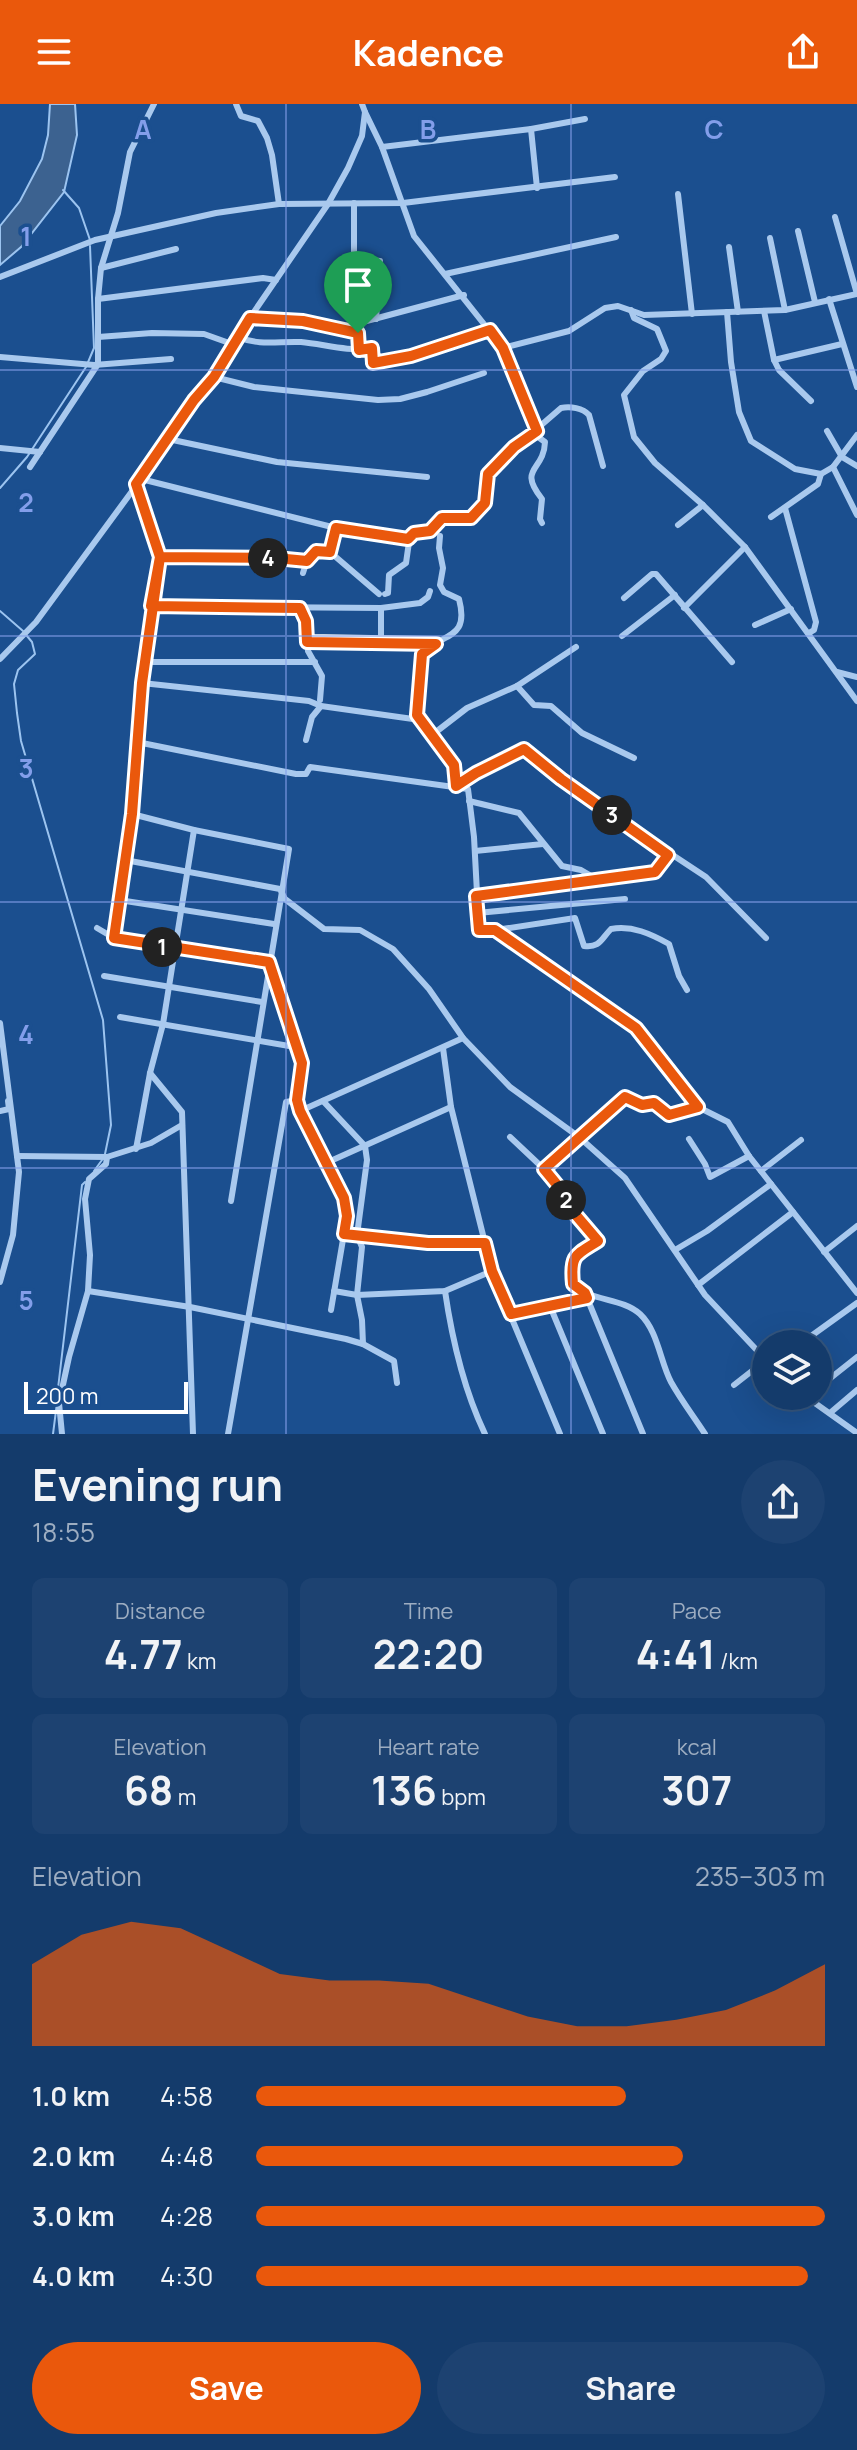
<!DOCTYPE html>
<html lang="en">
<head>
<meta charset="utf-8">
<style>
	:root { --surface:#143b6b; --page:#1d4271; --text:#f1f3f6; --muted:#9dadc1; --line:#33557e; --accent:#ea580c }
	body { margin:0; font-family:Manrope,sans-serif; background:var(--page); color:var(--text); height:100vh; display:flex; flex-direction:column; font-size:30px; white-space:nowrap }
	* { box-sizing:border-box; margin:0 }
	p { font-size:26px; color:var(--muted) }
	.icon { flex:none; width:44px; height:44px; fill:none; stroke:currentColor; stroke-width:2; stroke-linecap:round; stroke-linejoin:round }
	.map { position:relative; height:1330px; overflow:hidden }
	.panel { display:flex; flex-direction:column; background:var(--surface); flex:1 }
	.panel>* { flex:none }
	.tools { position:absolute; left:752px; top:1226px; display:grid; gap:16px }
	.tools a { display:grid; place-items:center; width:80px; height:80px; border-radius:50%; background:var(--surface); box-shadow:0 8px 32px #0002,0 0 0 2px var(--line); font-size:40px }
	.scale { position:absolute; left:24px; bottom:20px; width:164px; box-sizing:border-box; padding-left:8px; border:4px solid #fff; border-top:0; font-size:22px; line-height:28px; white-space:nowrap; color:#fff; -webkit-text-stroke:6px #1b4f8f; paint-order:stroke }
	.pin { position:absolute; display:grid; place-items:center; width:68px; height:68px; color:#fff; margin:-82px -34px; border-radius:50% 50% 50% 0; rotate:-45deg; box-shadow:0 0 8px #0007 }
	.pin .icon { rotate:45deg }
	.km { position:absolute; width:40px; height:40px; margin:-20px; border-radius:50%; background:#222; color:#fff; font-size:22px; line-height:40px; text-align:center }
	.round { display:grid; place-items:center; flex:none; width:84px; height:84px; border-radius:42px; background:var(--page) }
	.overview { display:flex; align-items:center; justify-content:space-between; height:136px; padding:0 32px }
	h1 { font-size:44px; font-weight:700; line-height:60px }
	.stats { display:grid; grid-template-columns:repeat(3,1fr); gap:12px; height:136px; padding:8px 32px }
	.stats div { display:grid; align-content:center; border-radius:12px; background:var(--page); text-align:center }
	.stats b { font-size:40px; font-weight:700 }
	.stats small { font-size:22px; font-weight:400 }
	.stats p { font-size:22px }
	.chart { height:224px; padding:16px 32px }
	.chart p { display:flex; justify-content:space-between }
	.chart svg { width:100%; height:144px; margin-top:8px; fill:var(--accent); opacity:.7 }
	.button { display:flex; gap:16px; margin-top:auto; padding:16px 32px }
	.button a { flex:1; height:92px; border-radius:48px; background:var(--accent); color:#fff; font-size:32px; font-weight:700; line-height:92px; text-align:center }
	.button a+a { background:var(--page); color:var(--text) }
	ul { padding:0 32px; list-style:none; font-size:26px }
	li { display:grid; grid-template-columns:128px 96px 1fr; align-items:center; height:60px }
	li i { height:20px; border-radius:10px; background:var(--accent) }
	header { display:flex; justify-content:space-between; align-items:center; height:104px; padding:0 32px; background:var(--accent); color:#fff; font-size:36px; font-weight:700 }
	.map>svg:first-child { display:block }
</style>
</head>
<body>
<header><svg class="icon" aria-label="menu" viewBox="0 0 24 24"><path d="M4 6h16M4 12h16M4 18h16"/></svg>Kadence<svg class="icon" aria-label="share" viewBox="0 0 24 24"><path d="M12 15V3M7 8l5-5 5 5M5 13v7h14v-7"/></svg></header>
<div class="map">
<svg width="857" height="1330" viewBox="0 0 857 1330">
	<rect width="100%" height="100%" fill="#1b4f8f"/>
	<path fill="#3c6290" stroke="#9cc4f0" stroke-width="2" d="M50,0H75L77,31L64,88L21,143L0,161V122L20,97L42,55L48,31Z"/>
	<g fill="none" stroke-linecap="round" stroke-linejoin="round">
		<g stroke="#9cc4f0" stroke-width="2">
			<path d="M63,86L79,104L90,136"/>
			<path d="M0,384L27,353L86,263L94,244L90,142"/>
			<path d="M0,507L23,527"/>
			<path d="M27,532L32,538L35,550L18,566L14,580L17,609L21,637L103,916L111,1021L105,1050"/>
			<path d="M94,1067L102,1056"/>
			<path d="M57,1293L82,1081L85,1078"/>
			<path d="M53,1330L57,1299"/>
		</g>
		<g stroke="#a9c9ee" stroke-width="6">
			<path d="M236,0L241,12L258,17L267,34L272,51L279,100"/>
			<path d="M365,8L382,43L414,132L503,244L569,227L605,204L618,202L644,211L785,206L857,190"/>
			<path d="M531,25L537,84"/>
			<path d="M382,43L531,25L585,15"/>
			<path d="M678,90L692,210"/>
			<path d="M354,99V154L380,157L376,215"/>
			<path d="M835,113L857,190"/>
			<path d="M798,127L815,198"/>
			<path d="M770,134L785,206"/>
			<path d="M729,143L738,208"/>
			<path d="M101,164L176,145"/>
			<path d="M445,170L616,133"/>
			<path d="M0,173L95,136L216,109L279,100L403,99L615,73"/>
			<path d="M98,195L263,174L276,176"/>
			<path d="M829,195L857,283"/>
			<path d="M631,206L634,214L657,225L666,247L661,255L643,267L624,291L634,333L655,359L703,401L745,443L857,597"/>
			<path d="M764,207L774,256L779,266L811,297"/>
			<path d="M727,208L731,258L739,308L751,337L795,365L821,370L833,363L857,331"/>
			<path d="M250,214L303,217L358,229"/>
			<path d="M98,233L152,229L204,230L232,240"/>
			<path d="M238,233C259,242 279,237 301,238C324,240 347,248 371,244L373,259L411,252L490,226"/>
			<path d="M503,244L537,327"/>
			<path d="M359,246V219L464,191"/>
			<path d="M0,253L94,261L171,255"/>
			<path d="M774,256L842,240"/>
			<path d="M214,273L254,283L378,296L400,295L427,288L484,269"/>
			<path d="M827,327L842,353L857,362"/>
			<path d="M534,330L545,338C544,368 517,363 542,395L540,415L542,419"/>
			<path d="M168,335L277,358L427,373"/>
			<path d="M0,344L40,348"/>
			<path d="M30,363L98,260V195L101,164L118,109L130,48L154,0"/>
			<path d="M833,363L857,411"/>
			<path d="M141,375L336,424L408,435"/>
			<path d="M785,404L816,518L814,526L809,529"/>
			<path d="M771,413L818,380L821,370"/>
			<path d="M678,421L703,401"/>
			<path d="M440,432L439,444L443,464L440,481L444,488L459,495C470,537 442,528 422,550L417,611L454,661L456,682"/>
			<path d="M330,448L336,424"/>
			<path d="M160,453L276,454L307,457"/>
			<path d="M303,469C307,454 313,444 330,448L379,490"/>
			<path d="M385,490L388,489L389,471L406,459L410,431L426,429L437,418L448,412L471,414C477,408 486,401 487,393C490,379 486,373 495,361L561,304C570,302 583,304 589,311L603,362"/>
			<path d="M624,494L652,470H656L732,558"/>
			<path d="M151,502L381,504L420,499L428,493L430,487"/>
			<path d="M300,504L306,517L308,547L322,572L320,596"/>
			<path d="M381,504V538"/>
			<path d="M684,504L745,443"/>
			<path d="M755,521L791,505"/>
			<path d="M622,532L675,491"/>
			<path d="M307,538L432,540"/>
			<path d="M0,555L36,518L141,375L194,296L214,273L232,240L328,100L348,64L362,32L365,8L362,0"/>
			<path d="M145,558H315"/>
			<path d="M837,568L857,573"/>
			<path d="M142,579L309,597L321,602L420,616"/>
			<path d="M517,582L534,601L551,602L582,629L634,654"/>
			<path d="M432,631L467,604L517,582L576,543"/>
			<path d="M306,636L312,613L321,602"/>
			<path d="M137,638L296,670H306L310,663L468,685L474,733L479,826H495L636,924L698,1003"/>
			<path d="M456,682L476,669L524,645L543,662L600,703L706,773L766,834"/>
			<path d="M469,697L519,709L562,762L581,766L593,773L596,777"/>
			<path d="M132,710L194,726L289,745L231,1097"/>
			<path d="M475,747L543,740"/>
			<path d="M125,756L280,785L285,795L324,825L360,826L393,845L429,885L463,934L510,983L579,1033L625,1074L705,1191L766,1256L734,1281"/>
			<path d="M476,792L655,768L668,751"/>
			<path d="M119,796L274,820"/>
			<path d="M477,809L625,795"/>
			<path d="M97,824L114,834L269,858"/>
			<path d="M496,826L575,814L584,842C600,844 601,835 611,825C632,821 651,830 669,840L679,872L687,886"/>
			<path d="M114,834L132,710L142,579L160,453L136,380"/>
			<path d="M104,872L262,898"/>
			<path d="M120,913L295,943"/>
			<path d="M0,919L19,1068L13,1131L0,1178"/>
			<path d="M443,944L451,1003L492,1167L560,1330"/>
			<path d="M150,969L182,1008L193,1330"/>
			<path d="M297,996L312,1034L344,1094L347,1112L331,1206"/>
			<path d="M323,997L365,1042L367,1056L357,1131L362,1143L357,1191L362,1216L363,1240"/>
			<path d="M0,1007L9,1005L8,997"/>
			<path d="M300,1007L463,934"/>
			<path d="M510,1033L544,1065L563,1088L569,1103L598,1137L575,1151L573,1180C590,1198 621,1193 640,1210C658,1227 660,1257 671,1278C681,1296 694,1313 705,1330"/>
			<path d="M689,1035L705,1060L710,1073L749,1052"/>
			<path d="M136,1045L150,969L163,920L194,726"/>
			<path d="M17,1052L107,1053L151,1039L182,1021"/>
			<path d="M326,1059L451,1003"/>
			<path d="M544,1065L625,993L642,1001L654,999L669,1011L698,1003L728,1018L749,1052L857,1189"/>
			<path d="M761,1067L801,1036"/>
			<path d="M344,1130L428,1139H485"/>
			<path d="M675,1146L707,1127L771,1080"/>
			<path d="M824,1148L857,1122"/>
			<path d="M698,1181L793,1108"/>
			<path d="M88,1187L190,1203L346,1235L363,1240L394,1257L397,1279"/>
			<path d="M334,1187L357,1191L445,1187L492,1167"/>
			<path d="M445,1187C452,1235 464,1286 485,1330"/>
			<path d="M585,1189L643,1330"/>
			<path d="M550,1202L603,1330"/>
			<path d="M511,1210L587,1193"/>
			<path d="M800,1240L857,1199"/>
			<path d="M818,1284L857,1253"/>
			<path d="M805,1292L857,1329"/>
			<path d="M830,1309L857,1286"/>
			<path d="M62,1330L59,1299L69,1253L88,1187L90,1151L85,1095L89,1075L106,1060L107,1053"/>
			<path d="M228,1330L286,998L297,996L302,959L270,867"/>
		</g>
	</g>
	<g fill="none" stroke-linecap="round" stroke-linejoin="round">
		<g stroke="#fff" stroke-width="16">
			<path id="route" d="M358,229L303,217L250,214L214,273L194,296L136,380L160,453L142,579L132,710L114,834L269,858L302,959L297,996L300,1007L344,1094L347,1112L344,1130L428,1139H485L492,1167L511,1210L587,1194L585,1189L573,1180C570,1150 576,1151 598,1137L569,1103L563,1088L544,1065L625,993L642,1001L654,999L669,1011L698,1003L636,924L495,826H479L476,792L655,768L668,751L561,675L524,645L476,669L456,682L454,661L417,611L422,550L436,540L307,538L306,517L300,504L151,502L160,453L276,454L307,457L316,447L330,448L336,424L408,435L414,429L430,427L442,414H471L485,399L488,370L514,343L537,327L503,244L490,226L411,252L373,259L372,244L359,246L358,229"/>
		</g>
		<use href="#route" stroke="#ea580c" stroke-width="10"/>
	</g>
	<path fill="none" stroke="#839eea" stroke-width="2" stroke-opacity="0.55" d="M286,0V1330M571,0V1330M0,266H857M0,532H857M0,798H857M0,1064H857"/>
	<g font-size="26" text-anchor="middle" font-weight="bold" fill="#839eea" stroke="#1b4f8f" stroke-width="7" stroke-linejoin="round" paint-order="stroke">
		<text x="143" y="35">A</text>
		<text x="428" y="35">B</text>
		<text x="714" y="35">C</text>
		<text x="26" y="142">1</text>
		<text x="26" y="408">2</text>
		<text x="26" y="674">3</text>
		<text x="26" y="940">4</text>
		<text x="26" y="1206">5</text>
	</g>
</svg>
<div class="tools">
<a><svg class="icon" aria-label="layers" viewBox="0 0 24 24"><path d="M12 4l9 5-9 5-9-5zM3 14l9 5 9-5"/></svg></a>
</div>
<div class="scale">200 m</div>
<div class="pin" style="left:358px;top:229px;background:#1e9e55"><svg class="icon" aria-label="arrive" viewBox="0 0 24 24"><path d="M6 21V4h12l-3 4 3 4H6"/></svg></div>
<b class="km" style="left:162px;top:843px">1</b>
<b class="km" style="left:566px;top:1096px">2</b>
<b class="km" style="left:612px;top:711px">3</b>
<b class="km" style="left:268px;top:454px">4</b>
</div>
<section class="panel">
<div class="overview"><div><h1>Evening run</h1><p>18:55</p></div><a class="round"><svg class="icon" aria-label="share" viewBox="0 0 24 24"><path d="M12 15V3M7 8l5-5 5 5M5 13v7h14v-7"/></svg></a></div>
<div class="stats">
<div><p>Distance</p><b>4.77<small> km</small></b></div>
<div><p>Time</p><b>22:20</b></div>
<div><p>Pace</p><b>4:41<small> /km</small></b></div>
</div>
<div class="stats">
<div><p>Elevation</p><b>68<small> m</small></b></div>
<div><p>Heart rate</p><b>136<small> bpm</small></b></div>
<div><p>kcal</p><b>307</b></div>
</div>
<div class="chart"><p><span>Elevation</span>235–303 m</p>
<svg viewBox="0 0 160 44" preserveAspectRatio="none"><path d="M0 44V19L10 10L20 6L30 8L40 15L50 22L60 24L70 24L80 25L90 30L100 35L110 38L120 38L130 36L140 33L150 27L160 19V44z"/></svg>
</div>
<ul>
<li><b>1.0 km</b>4:58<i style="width:65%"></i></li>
<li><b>2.0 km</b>4:48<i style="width:75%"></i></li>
<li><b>3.0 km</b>4:28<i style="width:100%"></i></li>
<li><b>4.0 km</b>4:30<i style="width:97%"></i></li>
</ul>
<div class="button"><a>Save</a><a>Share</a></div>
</section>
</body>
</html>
